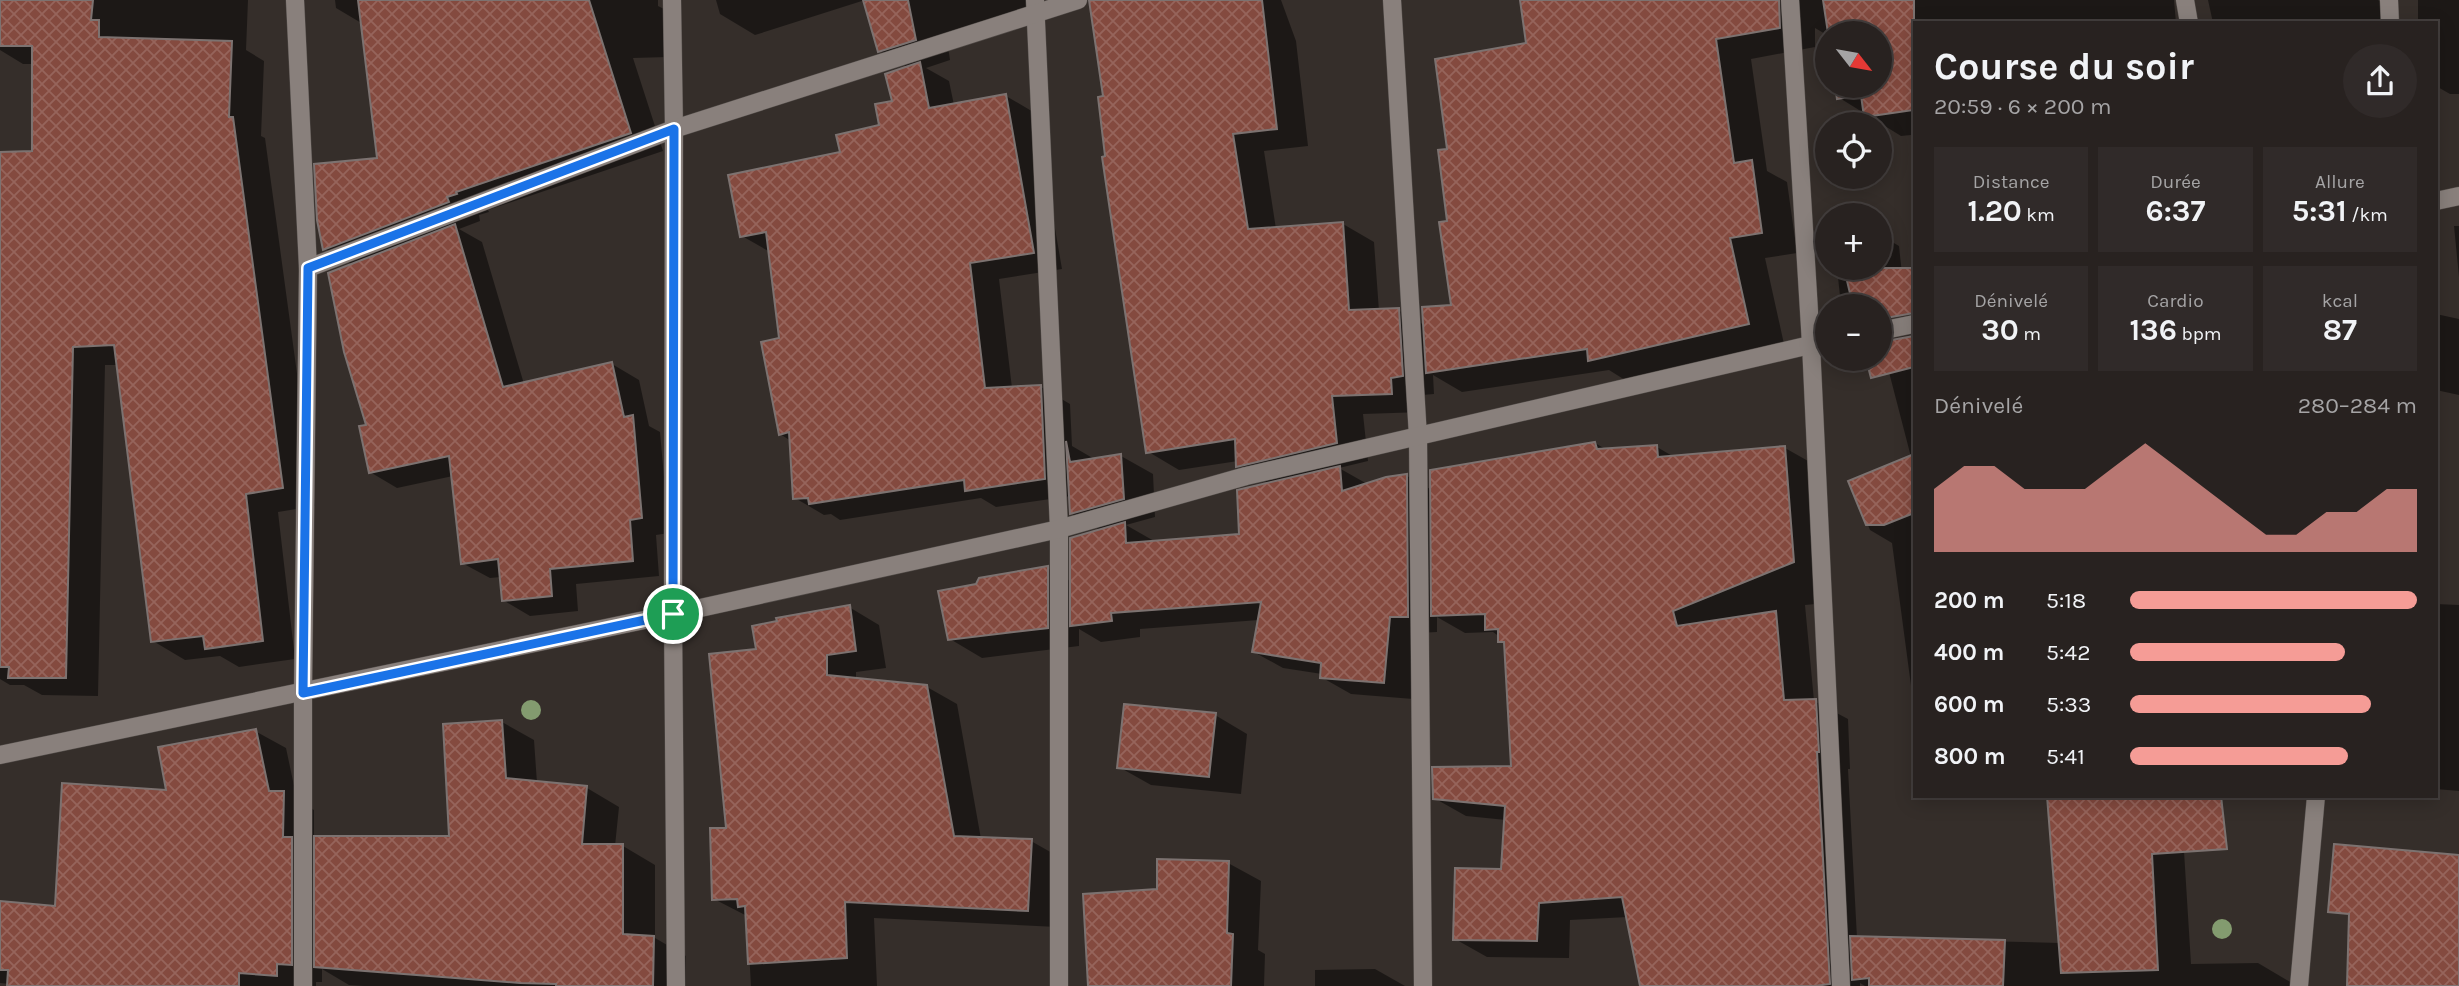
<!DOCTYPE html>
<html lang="fr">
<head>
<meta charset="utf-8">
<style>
	:root { --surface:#282220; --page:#302a29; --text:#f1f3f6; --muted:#a5a4a5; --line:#443f3e; --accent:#f59c96 }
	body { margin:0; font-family:Karla,sans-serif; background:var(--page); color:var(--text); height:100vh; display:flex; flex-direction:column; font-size:26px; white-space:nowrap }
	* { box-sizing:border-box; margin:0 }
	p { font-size:23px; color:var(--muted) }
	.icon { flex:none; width:38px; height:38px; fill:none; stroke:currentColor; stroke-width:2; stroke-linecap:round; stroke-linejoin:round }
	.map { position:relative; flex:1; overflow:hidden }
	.sheet { position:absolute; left:1913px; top:21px; width:525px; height:777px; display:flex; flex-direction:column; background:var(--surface); border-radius:0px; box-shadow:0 4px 18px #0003,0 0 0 2px var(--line) }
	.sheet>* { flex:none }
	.needle { width:46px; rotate:121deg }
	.controls { position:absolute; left:1815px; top:21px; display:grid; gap:14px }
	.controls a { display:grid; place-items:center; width:77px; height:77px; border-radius:50%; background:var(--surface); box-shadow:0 4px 18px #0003,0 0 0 2px var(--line); font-size:35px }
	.pin { position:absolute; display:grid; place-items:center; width:60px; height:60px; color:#fff; margin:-30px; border:4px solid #fff; border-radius:50%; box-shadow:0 2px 7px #0007 }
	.round { display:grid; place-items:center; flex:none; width:74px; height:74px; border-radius:37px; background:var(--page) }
	.head { display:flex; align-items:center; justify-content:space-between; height:119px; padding:0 21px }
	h1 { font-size:38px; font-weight:700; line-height:52px }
	.stats { display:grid; grid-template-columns:repeat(3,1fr); gap:10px; height:119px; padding:7px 21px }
	.stats div { display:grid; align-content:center; border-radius:0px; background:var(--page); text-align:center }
	.stats b { font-size:30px; font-weight:700 }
	.stats small { font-size:19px; font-weight:400 }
	.stats p { font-size:19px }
	.chart { height:196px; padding:14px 21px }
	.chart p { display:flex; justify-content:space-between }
	.chart svg { width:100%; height:126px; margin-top:7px; fill:var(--accent); opacity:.7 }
	ul { padding:0 21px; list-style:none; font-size:23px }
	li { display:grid; grid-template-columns:112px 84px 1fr; align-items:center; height:52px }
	li i { height:18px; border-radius:9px; background:var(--accent) }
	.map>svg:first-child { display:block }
</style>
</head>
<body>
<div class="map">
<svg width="2459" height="986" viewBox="0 0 2459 986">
	<defs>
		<pattern id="building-cross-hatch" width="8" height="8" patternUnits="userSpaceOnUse" patternTransform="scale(1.75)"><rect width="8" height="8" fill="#844a3f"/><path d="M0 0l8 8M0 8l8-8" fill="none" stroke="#96645b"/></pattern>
	</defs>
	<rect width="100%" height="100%" fill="#352e2a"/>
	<g fill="#0007">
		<path d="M0,0H248L246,50L264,61L261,136L265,138L315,506L278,512L295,659L239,667L220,656L185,660L153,641L118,365H105L98,696L42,695L24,685H10L0,679V154L33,153L34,64H23L0,50Z"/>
		<path d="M335,0H658V6L666,10L668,57L633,58L663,151L488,210L489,212L479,215L480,221L459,229L482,242L524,384L612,364L639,380L649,426L660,432L669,533L656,535L659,576L576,584L578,611L530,616L503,600L501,577L490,578L462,563L453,476L397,488L370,472L368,426L353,265L325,249L379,160L363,24L336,8Z"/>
		<path d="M716,0H1043L1046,12L947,40L950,60L926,68L949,81L954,105L1006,96L1035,113L1062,269L999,279L1012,388L1041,387L1070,404L1072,446L1096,460L1121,456L1153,474L1155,517L1126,525L1154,541L1241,536L1270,484L1238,466V461L1179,470L1147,451L1107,158L1105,98L1205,0H1281L1296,41L1308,146L1264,151L1276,229L1343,224L1374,242L1379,311L1398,310L1424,325L1453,307L1449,222V151L1528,45L1522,0H2174L2176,23H1914V180L1911,135L1901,136L1838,97L1837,86H1880V33H1827V35L1815,28V47L1751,59L1767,171L1787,182L1797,253L1765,258L1784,344L1625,380L1609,370L1462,392L1433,375L1434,394L1422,395L1423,412L1363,414L1368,461L1339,468L1369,485L1407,476L1432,490L1595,443L1607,450L1657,447L1674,457L1785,448L1817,466L1827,603L1805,605L1814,701L1848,719L1850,769H1848L1857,938L2061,943L2051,823L2184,851L2191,964L2258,963L2292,983V986H1865L1860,983V986H1642L1628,917L1570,920L1569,958L1487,957L1455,939L1503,871L1506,820L1466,816L1434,798L1513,767L1506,645L1500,641V637L1493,632L1465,633L1437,617V632L1418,633L1413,699L1351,694L1321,677L1322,674L1283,668L1254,652L1259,620L1140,629V637L1101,642L1079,629V646L982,658L950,639L1047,568L1072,582L1102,531L1071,513V496L996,507L981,498L840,520L831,514L824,515L795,498L791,441L780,434L781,340L770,252L742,236L842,153L881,126L895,102L909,68L880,51L865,0L755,35L720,14Z"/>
		<path d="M2208,0H2378L2383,3L2388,23H2213Z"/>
		<path d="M2418,0H2459V94H2450L2436,86V23H2418Z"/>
		<path d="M2454,226H2459V277Z"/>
		<path d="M1882,236L1899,246L1905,301L1857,306L1840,296L1837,268H1880V237Z"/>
		<path d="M2436,314L2459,319V395L2436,390Z"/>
		<path d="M1914,341V708L1892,543L1870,530L1850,482L1911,457L1883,349Z"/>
		<path d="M2436,604L2459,605V791L2436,789Z"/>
		<path d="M849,607L879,625L886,668L856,672V680L927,687L957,704L981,839L1031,841L1061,858L1057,927L874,918L877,986H751L747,916L714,899L728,830L758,650Z"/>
		<path d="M1215,715L1247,734L1241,794L1151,785L1119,767Z"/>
		<path d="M502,722L534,740L537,783L587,788L619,807L615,846H623L655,865V938L686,956L685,986H364L349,985L322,969V982H316V986H8L9,984L0,983V903L56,908L169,791L255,731L286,748L297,800L314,810V838L451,837Z"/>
		<path d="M1228,863L1261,881L1258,950L1265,954L1264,986H1090L1158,891Z"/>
		<path d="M1375,969L1405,986H1315V970Z"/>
	</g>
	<g fill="url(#building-cross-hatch)" stroke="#7c7270" stroke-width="2">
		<path d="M0,0H93L91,20H99V37L232,41L229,117H233L283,488L246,494L263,641L205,649L203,636L151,642L114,345L73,347L66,678H8L9,667H0V152L32,151V46H0Z"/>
		<path d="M358,0H589L631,133L456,192L457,194L447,197L449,202L323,250L317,220L314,164L377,158Z"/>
		<path d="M863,0H908L916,40L878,52Z"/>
		<path d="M1089,0H1262L1277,129L1233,134L1248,229L1343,222L1349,310L1399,308L1403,376L1391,378L1392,394L1332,396L1337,443L1236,467L1235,439L1146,453L1102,157L1105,156L1098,97L1103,96Z"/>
		<path d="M1520,0H1779L1780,28L1716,39L1734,163L1752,160L1762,233L1730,238L1749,324L1588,361L1587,349L1426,373L1422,307L1451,305L1439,222L1447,221L1438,150L1447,149L1435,59L1526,43Z"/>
		<path d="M1823,0H1914V110L1864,117L1861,95L1837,99L1835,86H1880V33H1828Z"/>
		<path d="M920,62L929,108L1006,94L1034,253L970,263L985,388L1041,385L1045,479L965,491L964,480L809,504L808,498L793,499L789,432L779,435L761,342L779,338L766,232L740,237L728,175L840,152L836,135L879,125L875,104L892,101L885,74Z"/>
		<path d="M455,224L503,387L612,362L624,417L633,415L642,518L630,520L633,561L550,569L552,596L502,601L498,559L461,564L449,456L369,473L359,426L366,425L344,352L328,273Z"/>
		<path d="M1844,268H1914V313L1880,319V306H1853Z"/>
		<path d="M1914,336V367L1871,378L1866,359H1880V342Z"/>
		<path d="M1066,441L1070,462L1121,454L1124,499L1070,514Z"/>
		<path d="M1595,442L1597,449L1657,445L1658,457L1785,446L1794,562L1673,611L1677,626L1776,611L1784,700L1816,699L1819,752H1817L1830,984L1815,986H1640L1622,897L1539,903L1537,941L1453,940L1455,868L1501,869L1505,806L1433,799L1432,767L1511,766L1504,642H1498V629L1485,630V614L1431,616L1430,470Z"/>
		<path d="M1914,454V513L1884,525H1866L1848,481Z"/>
		<path d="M1340,466L1342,491L1386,477L1407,474L1408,617H1390L1384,683L1320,678L1321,663L1252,652L1261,602L1111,613L1112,621L1070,626V538L1125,522L1126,543L1239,534L1237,490Z"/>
		<path d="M1048,566V628L948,640L938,591L976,584L979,578Z"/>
		<path d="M850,605L856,651L827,655V675L927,685L954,836L1032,839L1028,911L845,902L847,958L748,964L745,906L738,907L737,899L712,900L710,828H726L709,654L756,649L752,626L777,621L776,618Z"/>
		<path d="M1124,704L1216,713L1209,777L1117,768Z"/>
		<path d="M502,720L506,778L587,786L582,844H623V934L654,936L653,986H556V984L520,983L314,967V836H449L443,724Z"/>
		<path d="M256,729L269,791H284L283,837H292V965L277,964V976L239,973V986H7L8,970H0V901L55,906L62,783L166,790L158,747Z"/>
		<path d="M2047,796H2221L2227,849L2152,854L2158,970L2061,973Z"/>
		<path d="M2334,844L2459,855V986H2347L2349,914L2328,912Z"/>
		<path d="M1157,859L1229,861L1227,933L1233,934L1231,986H1088L1083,894L1157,889Z"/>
		<path d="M1850,936L2005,940L2003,986H1869V978L1852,980Z"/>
	</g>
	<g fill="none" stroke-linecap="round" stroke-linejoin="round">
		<g stroke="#504a47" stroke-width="19">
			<g id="street">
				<path d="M295,0L308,268L303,693V986"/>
				<path d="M672,0L674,129L673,614L676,986"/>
				<path d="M1035,0L1059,529V986"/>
				<path d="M1392,0L1418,437L1423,986"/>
				<path d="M1790,0L1811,344L1841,986"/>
				<path d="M2185,0L2189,23"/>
				<path d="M2389,0L2390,23"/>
				<path d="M2436,201L2459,196"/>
				<path d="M308,268L674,129L1078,0"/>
				<path d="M1880,331L1914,324"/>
				<path d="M0,755L673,614L1059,529L1246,476L1827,341"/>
				<path d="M2299,986L2316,796"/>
			</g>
		</g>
		<use href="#street" stroke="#89807c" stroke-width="18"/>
	</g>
	<g fill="#839b6f">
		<circle cx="531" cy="710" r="10"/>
		<circle cx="2222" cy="929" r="10"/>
	</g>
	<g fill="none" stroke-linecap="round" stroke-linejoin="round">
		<g stroke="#fff" stroke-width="14">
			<path id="route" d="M674,129L673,614L303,693L308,268Z"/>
		</g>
		<use href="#route" stroke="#1a73e8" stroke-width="9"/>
	</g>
</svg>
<div class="controls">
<a><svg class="needle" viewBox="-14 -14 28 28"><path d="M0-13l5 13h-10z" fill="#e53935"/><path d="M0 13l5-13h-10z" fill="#a5a4a5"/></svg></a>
<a><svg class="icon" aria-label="locate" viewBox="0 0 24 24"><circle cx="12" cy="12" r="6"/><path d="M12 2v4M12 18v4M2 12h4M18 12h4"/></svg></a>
<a>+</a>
<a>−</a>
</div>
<div class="pin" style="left:673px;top:614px;background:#1e9e55"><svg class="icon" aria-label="arrive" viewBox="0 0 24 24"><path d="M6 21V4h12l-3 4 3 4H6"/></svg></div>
<section class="sheet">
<div class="head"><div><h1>Course du soir</h1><p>20:59 · 6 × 200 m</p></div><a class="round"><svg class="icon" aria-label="share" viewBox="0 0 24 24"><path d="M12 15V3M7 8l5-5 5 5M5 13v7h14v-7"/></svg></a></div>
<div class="stats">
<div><p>Distance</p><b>1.20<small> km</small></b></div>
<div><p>Durée</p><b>6:37</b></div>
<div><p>Allure</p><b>5:31<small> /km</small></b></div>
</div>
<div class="stats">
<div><p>Dénivelé</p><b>30<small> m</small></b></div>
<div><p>Cardio</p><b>136<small> bpm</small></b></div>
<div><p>kcal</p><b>87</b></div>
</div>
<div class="chart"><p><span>Dénivelé</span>280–284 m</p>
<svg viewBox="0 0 160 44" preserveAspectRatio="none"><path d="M0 44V22L10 14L20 14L30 22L40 22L50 22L60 14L70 6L80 14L90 22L100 30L110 38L120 38L130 30L140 30L150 22L160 22V44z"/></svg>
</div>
<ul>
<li><b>200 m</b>5:18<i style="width:100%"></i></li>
<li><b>400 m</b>5:42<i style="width:75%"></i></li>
<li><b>600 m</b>5:33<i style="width:84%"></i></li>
<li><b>800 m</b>5:41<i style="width:76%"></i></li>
</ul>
</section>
</div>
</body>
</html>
